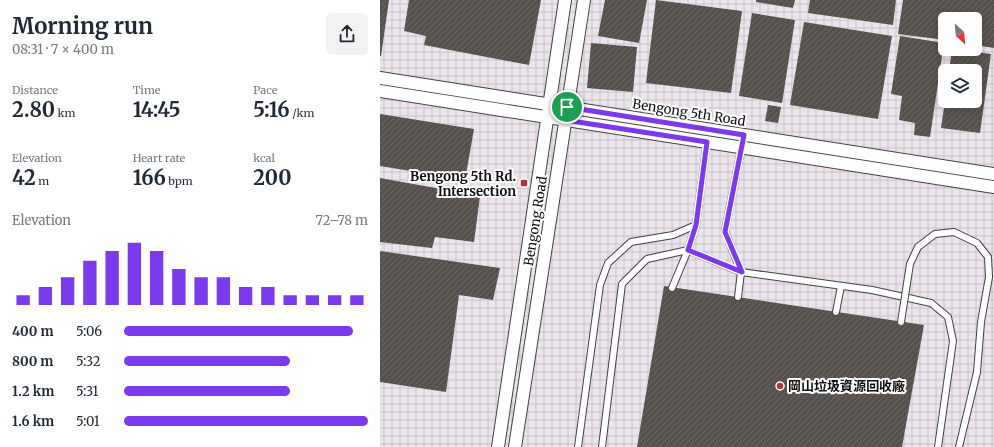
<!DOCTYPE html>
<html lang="en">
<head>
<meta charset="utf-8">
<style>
	:root { --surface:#fff; --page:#f2f2f3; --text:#1f2937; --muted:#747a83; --accent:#7c3aed }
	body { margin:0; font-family:Merriweather,"Noto Sans TC",serif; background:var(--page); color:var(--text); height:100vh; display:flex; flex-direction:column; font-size:15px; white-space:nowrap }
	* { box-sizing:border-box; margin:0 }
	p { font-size:13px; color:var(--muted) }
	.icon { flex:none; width:22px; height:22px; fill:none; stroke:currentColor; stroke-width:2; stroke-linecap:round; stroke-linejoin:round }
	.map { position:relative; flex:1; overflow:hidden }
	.side { display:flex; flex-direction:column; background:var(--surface); width:380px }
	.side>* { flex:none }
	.needle { width:26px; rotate:154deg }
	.tools { position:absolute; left:558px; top:12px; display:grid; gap:8px }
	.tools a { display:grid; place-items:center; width:44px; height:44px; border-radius:6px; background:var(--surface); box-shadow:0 2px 10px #0003; font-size:20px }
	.pin { position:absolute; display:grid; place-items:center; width:34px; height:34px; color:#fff; margin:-17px; border:2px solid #fff; border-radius:50%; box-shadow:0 1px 4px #0007 }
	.round { display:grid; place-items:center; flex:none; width:42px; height:42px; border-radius:6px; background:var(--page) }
	.head { display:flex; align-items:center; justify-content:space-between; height:68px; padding:0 12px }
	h1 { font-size:22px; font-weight:700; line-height:30px }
	.figures { display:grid; grid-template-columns:repeat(3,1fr); gap:6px; height:68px; padding:4px 12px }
	.figures div { display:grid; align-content:center }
	.figures b { font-size:20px; font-weight:700 }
	.figures small { font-size:11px; font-weight:400 }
	.figures p { font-size:11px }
	.chart { height:112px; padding:8px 12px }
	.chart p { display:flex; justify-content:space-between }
	.chart svg { width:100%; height:72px; margin-top:4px; stroke:var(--accent); stroke-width:6 }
	ul { padding:0 12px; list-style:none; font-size:13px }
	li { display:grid; grid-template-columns:64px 48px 1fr; align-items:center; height:30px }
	li i { height:10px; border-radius:5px; background:var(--accent) }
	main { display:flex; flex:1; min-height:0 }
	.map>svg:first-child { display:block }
</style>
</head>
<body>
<main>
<section class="side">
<div class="head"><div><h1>Morning run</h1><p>08:31 · 7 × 400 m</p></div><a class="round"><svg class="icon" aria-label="share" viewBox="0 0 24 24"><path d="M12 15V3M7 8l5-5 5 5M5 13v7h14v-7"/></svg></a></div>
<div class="figures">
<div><p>Distance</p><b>2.80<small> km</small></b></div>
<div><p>Time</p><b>14:45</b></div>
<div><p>Pace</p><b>5:16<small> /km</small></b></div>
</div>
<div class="figures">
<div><p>Elevation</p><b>42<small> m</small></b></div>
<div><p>Heart rate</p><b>166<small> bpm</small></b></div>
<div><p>kcal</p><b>200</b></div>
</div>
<div class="chart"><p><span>Elevation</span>72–78 m</p>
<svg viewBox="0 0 160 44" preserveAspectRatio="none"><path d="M5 44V38M15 44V33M25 44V27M35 44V17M45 44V11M55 44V6M65 44V11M75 44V22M85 44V27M95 44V27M105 44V33M115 44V33M125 44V38M135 44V38M145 44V38M155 44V38"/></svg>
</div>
<ul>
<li><b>400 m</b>5:06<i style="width:94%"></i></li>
<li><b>800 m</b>5:32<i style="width:68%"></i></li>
<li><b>1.2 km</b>5:31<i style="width:68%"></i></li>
<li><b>1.6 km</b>5:01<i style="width:100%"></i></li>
</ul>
</section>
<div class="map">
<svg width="614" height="447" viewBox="0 0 614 447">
	<defs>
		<pattern id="industrial-grid" width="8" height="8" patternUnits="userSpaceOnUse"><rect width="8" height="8" fill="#ece4ec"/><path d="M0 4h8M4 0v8" fill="none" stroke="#c9c2c9"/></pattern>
		<pattern id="building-hatch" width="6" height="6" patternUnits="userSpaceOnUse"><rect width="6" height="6" fill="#56514c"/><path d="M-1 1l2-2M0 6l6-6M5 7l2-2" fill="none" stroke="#696561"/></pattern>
	</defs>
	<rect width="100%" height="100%" fill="#fefcf1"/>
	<path fill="url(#industrial-grid)" fill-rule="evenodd" d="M0,0H614V447H0ZM565,19H595V49H565ZM565,71H595V101H565Z"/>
	<g fill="url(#building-hatch)">
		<path d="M0,0H9L1,56H0Z"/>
		<path d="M29,0H161L149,65L44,45L46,36L24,31Z"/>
		<path d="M225,0H267L259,43L218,36Z"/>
		<path d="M276,0L362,11L351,93L266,83Z"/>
		<path d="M376,0H415L413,8L376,2Z"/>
		<path d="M430,0H516L513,25L428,13Z"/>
		<path d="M523,0H614V48L595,45V19H565V40L518,34Z"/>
		<path d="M372,13L415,20L402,103L359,96Z"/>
		<path d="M424,22L512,36L498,119L410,105Z"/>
		<path d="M520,36L564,43L550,137L534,135L535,123L519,120L522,96L511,94Z"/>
		<path d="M211,43L257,47L253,92L207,88Z"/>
		<path d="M572,49L611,54L600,133L561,128L565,101H595V71H569Z"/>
		<path d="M388,105L401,107L398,123L385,121Z"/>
		<path d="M0,114L94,129L85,180L0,166Z"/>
		<path d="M0,178L100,196L94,242L55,237L52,248L0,242Z"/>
		<path d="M0,251L120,268L113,300L79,295L66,392L0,382Z"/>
		<path d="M284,286L544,325L522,447H257Z"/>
	</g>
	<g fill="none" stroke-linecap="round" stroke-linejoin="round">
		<g stroke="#414141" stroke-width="8">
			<g id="service">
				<path d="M292,288L308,250L316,225"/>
				<path d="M358,297L361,272L345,231L364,135"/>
				<path d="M456,312L461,286"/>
				<path d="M198,447L220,285L228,263L251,242L293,235L316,225L327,141"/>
				<path d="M222,447L242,284L267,259L308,250L361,272L492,290L551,303L568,317L573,341L558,447"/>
				<path d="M579,447L597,372"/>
			</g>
		</g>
		<g stroke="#414141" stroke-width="14">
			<g id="minor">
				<path d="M0,78L614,174"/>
				<path d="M0,91L614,187"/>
				<path d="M118,447L185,0"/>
				<path d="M135,447L204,0"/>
			</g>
		</g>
		<use href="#service" stroke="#fff" stroke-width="6"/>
		<use href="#minor" stroke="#fff" stroke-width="12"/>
		<g stroke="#414141" stroke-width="8" stroke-linecap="butt">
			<path id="service-bridge" d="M521,322L530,264L538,247L555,234L574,232L597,243L608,257L609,277L601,322L597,372"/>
		</g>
		<use href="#service-bridge" stroke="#fff" stroke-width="6"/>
	</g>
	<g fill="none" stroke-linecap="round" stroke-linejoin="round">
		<g stroke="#fff" stroke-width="8">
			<path id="route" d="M187,107L364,135L345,232L362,272L308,250L316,225L327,142L185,120Z"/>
		</g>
		<use href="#route" stroke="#7c3aed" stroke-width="5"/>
	</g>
	<g fill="#b13734" stroke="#fff" stroke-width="1.5">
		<rect x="140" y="179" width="8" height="8" rx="2"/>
		<circle cx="400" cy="386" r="4"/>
	</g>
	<g text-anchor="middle" stroke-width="4" stroke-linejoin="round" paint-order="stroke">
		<g font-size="13" fill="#0e0e0e" stroke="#fff">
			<text transform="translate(309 112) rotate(9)" y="5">Bengong 5th Road</text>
			<text transform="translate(155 221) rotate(-81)" y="5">Bengong Road</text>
		</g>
		<g font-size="13" font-weight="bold" fill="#0e0e0e" stroke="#fff" text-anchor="end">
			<text x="136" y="181">Bengong 5th Rd.<tspan x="136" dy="15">Intersection</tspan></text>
			<text x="408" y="391" text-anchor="start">岡山垃圾資源回收廠</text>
		</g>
	</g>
</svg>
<div class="tools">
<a><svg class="needle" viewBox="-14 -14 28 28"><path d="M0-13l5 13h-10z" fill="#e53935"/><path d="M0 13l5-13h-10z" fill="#747a83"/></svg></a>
<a><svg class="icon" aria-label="layers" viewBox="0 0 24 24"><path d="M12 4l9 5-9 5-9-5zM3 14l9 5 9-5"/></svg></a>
</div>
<div class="pin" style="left:187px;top:107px;background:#1e9e55"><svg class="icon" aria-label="arrive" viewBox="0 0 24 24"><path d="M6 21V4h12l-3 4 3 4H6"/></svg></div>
</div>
</main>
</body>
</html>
